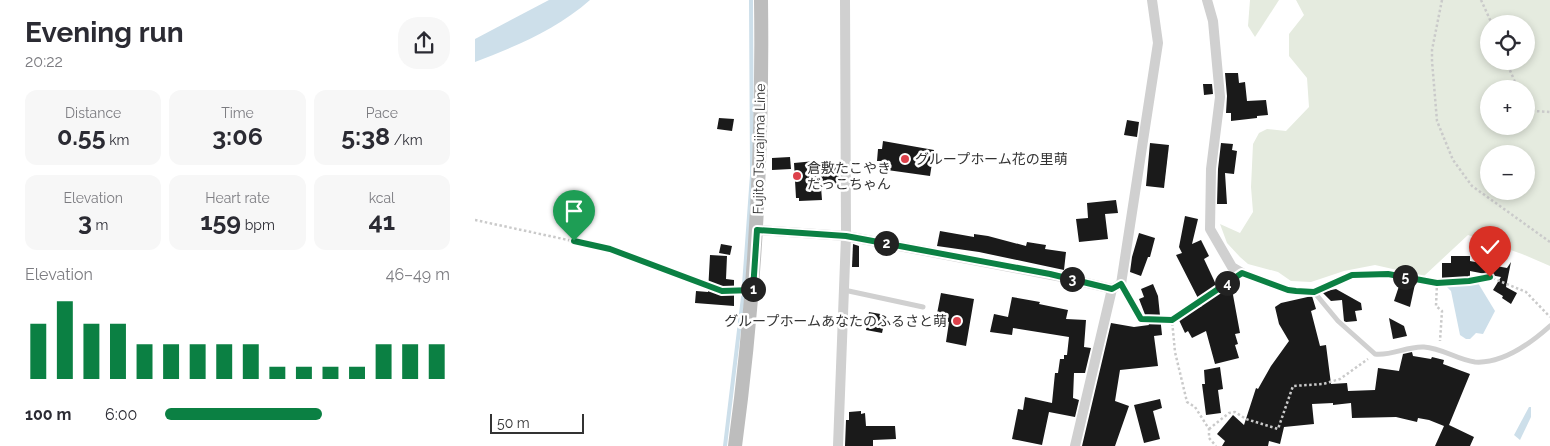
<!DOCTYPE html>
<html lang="en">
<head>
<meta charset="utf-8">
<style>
	:root { --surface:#fff; --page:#f7f7f7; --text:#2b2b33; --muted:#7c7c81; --accent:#0b8043 }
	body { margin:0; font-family:Raleway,"Noto Sans JP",sans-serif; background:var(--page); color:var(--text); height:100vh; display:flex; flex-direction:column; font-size:19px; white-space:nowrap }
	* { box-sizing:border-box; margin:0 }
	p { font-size:16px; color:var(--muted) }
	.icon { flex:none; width:28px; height:28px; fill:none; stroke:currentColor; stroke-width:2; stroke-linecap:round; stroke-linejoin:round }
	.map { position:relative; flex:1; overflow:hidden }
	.drawer { display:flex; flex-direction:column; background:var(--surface); width:475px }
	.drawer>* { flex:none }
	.controls { position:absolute; left:1005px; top:15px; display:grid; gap:10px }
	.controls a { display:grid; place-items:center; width:55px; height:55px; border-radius:50%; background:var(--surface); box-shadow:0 2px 8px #0003; font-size:25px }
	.scale { position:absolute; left:15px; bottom:12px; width:94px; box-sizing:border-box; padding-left:5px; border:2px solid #333; border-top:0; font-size:14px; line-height:18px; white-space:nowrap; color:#333; -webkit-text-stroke:4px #fff; paint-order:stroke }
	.pin { position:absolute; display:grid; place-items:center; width:42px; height:42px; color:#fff; margin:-51px -21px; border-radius:50% 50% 50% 0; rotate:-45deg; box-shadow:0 0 5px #0007 }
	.pin .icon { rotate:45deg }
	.km { position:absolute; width:25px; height:25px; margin:-12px; border-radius:50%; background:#222; color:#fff; font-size:14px; line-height:25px; text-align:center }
	.round { display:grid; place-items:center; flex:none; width:52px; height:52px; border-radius:20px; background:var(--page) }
	.summary { display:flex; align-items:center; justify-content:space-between; height:85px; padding:0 25px }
	h1 { font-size:28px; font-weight:700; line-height:38px }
	.figures { display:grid; grid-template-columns:repeat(3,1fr); gap:8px; height:85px; padding:5px 25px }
	.figures div { display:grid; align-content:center; border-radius:12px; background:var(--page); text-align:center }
	.figures b { font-size:25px; font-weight:700 }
	.figures small { font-size:14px; font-weight:400 }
	.figures p { font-size:14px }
	.chart { height:140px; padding:10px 25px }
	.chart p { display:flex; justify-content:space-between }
	.chart svg { width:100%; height:90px; margin-top:5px; stroke:var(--accent); stroke-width:6 }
	ul { padding:0 25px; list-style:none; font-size:16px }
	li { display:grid; grid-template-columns:80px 60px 1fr; align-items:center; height:38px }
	li i { height:12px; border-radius:6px; background:var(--accent) }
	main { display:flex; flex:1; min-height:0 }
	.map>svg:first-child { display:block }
</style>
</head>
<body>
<main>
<section class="drawer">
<div class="summary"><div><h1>Evening run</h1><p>20:22</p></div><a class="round"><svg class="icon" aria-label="share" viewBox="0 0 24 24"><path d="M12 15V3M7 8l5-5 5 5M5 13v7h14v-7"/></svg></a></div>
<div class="figures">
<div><p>Distance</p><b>0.55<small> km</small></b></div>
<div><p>Time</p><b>3:06</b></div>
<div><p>Pace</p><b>5:38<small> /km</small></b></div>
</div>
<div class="figures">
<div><p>Elevation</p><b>3<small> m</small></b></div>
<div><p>Heart rate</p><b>159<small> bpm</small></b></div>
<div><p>kcal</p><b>41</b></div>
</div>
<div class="chart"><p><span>Elevation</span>46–49 m</p>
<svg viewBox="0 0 160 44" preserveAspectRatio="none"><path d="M5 44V17M15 44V6M25 44V17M35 44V17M45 44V27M55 44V27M65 44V27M75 44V27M85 44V27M95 44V38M105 44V38M115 44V38M125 44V38M135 44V27M145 44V27M155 44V27"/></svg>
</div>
<ul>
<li><b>100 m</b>6:00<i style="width:55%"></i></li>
</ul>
</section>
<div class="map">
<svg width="1075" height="446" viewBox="0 0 1075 446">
	<rect width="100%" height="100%" fill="#fff"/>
	<g fill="#e5ebdf" fill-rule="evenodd">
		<path d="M775,0H804L780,37L773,26Z"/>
		<path d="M821,0H1075V266L1047,254L993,235L949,276L900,265L869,271L836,282L816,281L803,272L773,264L765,257L752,243L745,224L765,233L778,212L776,187L778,144L784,133L792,129L811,131L834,107L832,78L814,56V34L829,15ZM1014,24H1051V61H1014ZM1014,89H1051V126H1014ZM1014,154H1051V191H1014Z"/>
	</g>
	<g fill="#cddfea">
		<path d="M74,0H115C82,29 40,47 0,62V39Z"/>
		<path d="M1003,283L1020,311L1008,334L1001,333L995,339H991L985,335L976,291L970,285Z"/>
		<path d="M1054,407H1056V417L1045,440L1039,435Z"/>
	</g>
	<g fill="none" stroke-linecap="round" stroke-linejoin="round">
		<g stroke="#cddfea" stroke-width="4">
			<path d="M269,285L277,175L276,0"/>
			<path d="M250,446L268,297"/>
		</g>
	</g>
	<g fill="#1a1a1a">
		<path d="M750,73H763L764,83L770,82L772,101L791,100L793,115L782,116V118L756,121V113H751L752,96Z"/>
		<path d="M728,84H737L738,94L729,95Z"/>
		<path d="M244,118L259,119L257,131L242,129Z"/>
		<path d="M652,120L664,122L662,137L649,135Z"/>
		<path d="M408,141L459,150L455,176L405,169L406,161H402L403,149H407Z"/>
		<path d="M675,143L694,145L689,188L671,186Z"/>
		<path d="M746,143L758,144L757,150L762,151L759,174L750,173L752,204H742L743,169Z"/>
		<path d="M315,157L316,169L297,170V158Z"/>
		<path d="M340,161L341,168L363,167L364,186L346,187L347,200L324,201V198H321L319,163Z"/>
		<path d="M641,200L643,213L630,214L633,239L604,242L601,219L613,218L612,203Z"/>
		<path d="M710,216L723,219L717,244L726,240L734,256L729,259L744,291L756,284L765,333L760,334L763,344L760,345L764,358L740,364L731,331L717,338L713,331L710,333L703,318L727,306L701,255L707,253L704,247Z"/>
		<path d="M465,231L499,237V234L513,236L551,246L552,242L571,245L570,249L591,252L589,270L504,252L462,246Z"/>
		<path d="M664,233L680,238L675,257H673L666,276L655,272L657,257Z"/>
		<path d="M246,244L257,246L255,255L244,253Z"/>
		<path d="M378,244L384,246V267H377Z"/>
		<path d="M235,255L252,256L251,279L259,280V306L220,303L221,291L233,292Z"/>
		<path d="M976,256H995V261L1032,268L1036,262L1031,287L1042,293L1036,304L1027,298L1028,296L1018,290L1026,277L995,271V278H967V263H976Z"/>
		<path d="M926,280L940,284L935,307L919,301Z"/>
		<path d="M678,284L683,296L687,335L679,336L683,366L645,370L640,401L654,406L640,446H607L636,323L659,327L674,325L664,299L669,297L666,289Z"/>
		<path d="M861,289L886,303L887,310L880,311L882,321L871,322L869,321L867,300L856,301L847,292Z"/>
		<path d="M466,293L499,299L491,346L471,342L474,322L461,319Z"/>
		<path d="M837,296L841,309L836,311L845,346L851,345L856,384L872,383L873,391L900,390L903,368L924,371L928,354L937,352L938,356L956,359L957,357L969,360L968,364L995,374L974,425L999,437L995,446H960L969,426L954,420L943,418L942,422L921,417L877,418L876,403L858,405V403L837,404L839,424L809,427L805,444L794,441L793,446H747L750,441L742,434L758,415L769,425L781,388L783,389L796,366L814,341L804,324L800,307L806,303Z"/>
		<path d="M537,297L565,302L564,304L593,310L591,319L611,320L609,347L616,348L610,373H599L598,398L604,400L600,417L574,412L567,445L537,439L543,409L548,410L550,397L577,403L580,373H583L585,359H589V355H592L594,337L538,328L537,335L515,332L519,314L533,317Z"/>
		<path d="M394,312L411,315L407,333L391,330Z"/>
		<path d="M914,318L929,326L932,336L918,339Z"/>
		<path d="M745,367L748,389L743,390L746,413L731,415L727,384H730L729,370Z"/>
		<path d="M685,399L687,408L678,411L685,439L669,443L659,405Z"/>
		<path d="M386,411V414L390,413L391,426H420L421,439L398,440V446H370L371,420H374V412Z"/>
	</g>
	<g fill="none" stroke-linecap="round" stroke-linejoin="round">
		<g stroke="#cacaca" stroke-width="2.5" stroke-dasharray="2.5 2.5" stroke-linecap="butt">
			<path d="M967,0L957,50V61L962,121L978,160L997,186L1075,242"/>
			<path d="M1006,0L1017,24"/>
			<path d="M1031,61L1043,89"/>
			<path d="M1051,102L1059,111L1075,112"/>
			<path d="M0,220L135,249L247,291H265"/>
			<path d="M962,283L961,306L967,311L965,341"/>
			<path d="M847,288L877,275L913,274L962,283L994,281L1015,277L1051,292L1075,317"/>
			<path d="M651,292L666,319L697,320L700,352L712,402L720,407L734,429V438L741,446"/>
			<path d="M697,320L758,279"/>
			<path d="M734,429L754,413L760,412L771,419L803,429L818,386L848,384L865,379L893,359"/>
		</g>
		<g stroke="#d0d0d0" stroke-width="5">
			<path d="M767,273L813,290L839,292L863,321L900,354C917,356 932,346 949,347C967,348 983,360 1000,362C1028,364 1056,343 1075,326"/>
			<path d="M369,290L448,307"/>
		</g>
		<g stroke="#d0d0d0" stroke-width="10">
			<path d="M732,0L738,21L745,97L736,169L735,229L757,267L767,273"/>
			<path d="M282,230L371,236L587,277L637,289L646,284L683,43L677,0"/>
			<path d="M363,446L371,236L370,0"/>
			<path d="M600,446L637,289"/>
		</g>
		<path stroke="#bdbdbd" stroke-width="14" d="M260,446C280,298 288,149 286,0"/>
	</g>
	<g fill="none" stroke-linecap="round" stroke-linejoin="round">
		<g stroke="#fff" stroke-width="10">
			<path id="route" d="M99,241L135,249L247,291L278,290L282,230L371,236L575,274L637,289L646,284L666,319L697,320L767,273L813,290L821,291L839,292L877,275L913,274L962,283L994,281L1015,277"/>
		</g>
		<use href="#route" stroke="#0b8043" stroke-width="6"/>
	</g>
	<g fill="#dd414b" stroke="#fff" stroke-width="2">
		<circle cx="430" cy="159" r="5"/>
		<circle cx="322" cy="176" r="5"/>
		<circle cx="482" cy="321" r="5"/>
	</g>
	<g text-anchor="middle" stroke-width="5" stroke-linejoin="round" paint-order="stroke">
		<g font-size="14" fill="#333" stroke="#fff">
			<text transform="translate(284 149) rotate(-89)" y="5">Fujito Tsurajima Line</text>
		</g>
		<g font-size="14" fill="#333" stroke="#fff" text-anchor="start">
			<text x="440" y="164">グループホーム花の里萌</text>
			<text x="332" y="173">倉敷たこやき<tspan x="332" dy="16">だっこちゃん</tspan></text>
			<text x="472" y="326" text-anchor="end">グループホームあなたのふるさと萌</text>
		</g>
	</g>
</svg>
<div class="controls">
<a><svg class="icon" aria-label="locate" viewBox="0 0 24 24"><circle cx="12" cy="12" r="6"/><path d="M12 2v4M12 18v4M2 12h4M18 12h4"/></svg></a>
<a>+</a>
<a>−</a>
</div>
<div class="scale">50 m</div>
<div class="pin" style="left:99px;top:241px;background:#1e9e55"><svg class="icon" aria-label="arrive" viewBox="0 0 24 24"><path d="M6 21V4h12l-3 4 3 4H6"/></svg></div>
<div class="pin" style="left:1015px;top:277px;background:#d93025"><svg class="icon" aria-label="check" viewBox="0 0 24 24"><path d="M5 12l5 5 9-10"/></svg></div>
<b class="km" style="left:278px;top:289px">1</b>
<b class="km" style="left:411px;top:243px">2</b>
<b class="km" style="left:597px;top:279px">3</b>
<b class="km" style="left:752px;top:283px">4</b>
<b class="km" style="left:930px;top:277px">5</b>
</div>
</main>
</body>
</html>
